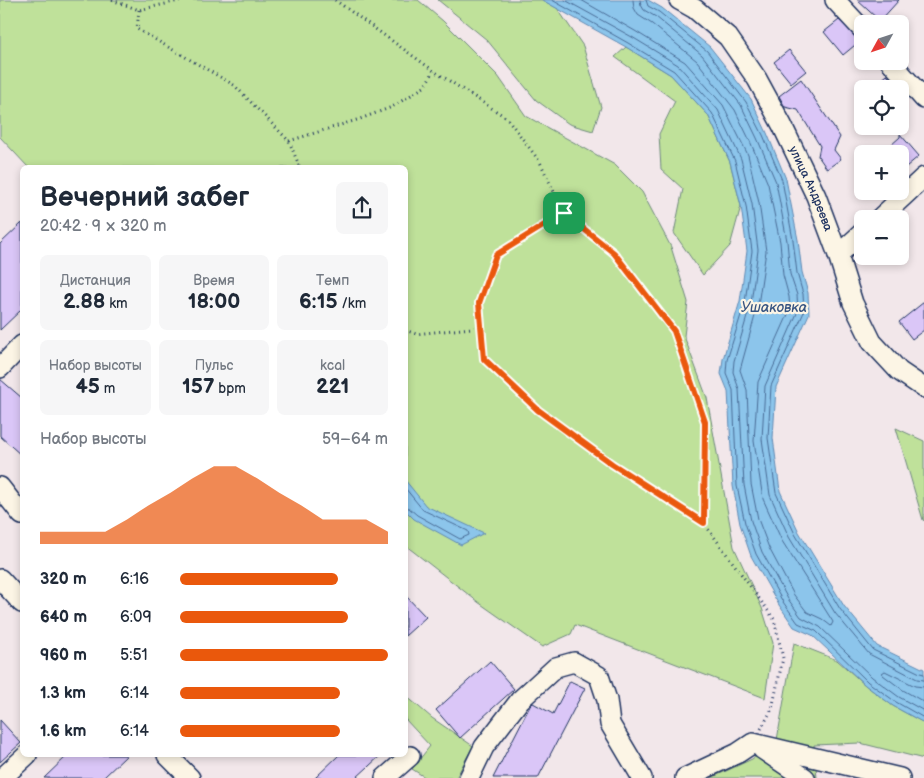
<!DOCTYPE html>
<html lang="ru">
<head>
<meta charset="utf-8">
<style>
	:root { --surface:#fff; --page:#f6f6f7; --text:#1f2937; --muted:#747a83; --accent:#ea580c }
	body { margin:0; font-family:"Balsamiq Sans",sans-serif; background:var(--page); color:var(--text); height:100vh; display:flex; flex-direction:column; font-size:19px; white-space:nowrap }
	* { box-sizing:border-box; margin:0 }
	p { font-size:16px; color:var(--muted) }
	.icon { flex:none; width:28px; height:28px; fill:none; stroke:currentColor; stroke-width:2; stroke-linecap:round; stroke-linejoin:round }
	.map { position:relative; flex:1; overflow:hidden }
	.panel { position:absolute; left:20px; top:165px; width:388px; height:592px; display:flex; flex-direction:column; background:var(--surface); border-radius:8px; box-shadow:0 2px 8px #0003 }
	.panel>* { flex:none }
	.needle { width:32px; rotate:230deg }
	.buttons { position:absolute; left:854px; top:15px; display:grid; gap:10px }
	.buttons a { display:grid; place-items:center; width:55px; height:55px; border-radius:8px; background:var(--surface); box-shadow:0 2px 8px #0003; font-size:25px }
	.pin { position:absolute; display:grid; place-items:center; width:42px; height:42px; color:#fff; margin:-21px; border-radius:10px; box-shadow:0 2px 8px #0006 }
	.round { display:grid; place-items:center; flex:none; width:52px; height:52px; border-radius:8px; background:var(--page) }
	.head { display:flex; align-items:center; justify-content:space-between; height:85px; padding:0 20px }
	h1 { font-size:28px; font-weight:600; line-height:38px }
	.figures { display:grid; grid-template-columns:repeat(3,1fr); gap:8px; height:85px; padding:5px 20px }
	.figures div { display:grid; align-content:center; border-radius:8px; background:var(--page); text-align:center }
	.figures b { font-size:21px; font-weight:600 }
	.figures small { font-size:14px; font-weight:400 }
	.figures p { font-size:14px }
	.chart { height:140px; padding:10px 20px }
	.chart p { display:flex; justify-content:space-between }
	.chart svg { width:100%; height:90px; margin-top:5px; fill:var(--accent); opacity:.7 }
	ul { padding:0 20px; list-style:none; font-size:16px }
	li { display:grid; grid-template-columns:80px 60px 1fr; align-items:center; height:38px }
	li i { height:12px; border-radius:6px; background:var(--accent) }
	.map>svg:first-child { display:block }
</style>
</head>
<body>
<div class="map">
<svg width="924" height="778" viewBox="0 0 924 778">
	<rect width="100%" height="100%" fill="#f2e7ea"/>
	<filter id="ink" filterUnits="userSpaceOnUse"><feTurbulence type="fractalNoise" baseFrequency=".02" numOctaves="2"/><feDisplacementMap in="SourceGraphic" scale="10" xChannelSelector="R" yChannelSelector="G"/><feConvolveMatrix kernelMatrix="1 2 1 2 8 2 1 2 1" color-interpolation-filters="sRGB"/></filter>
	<g filter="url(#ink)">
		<g fill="#bfe19a" stroke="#6d887c">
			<path d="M0,0H418L443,21L498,76L526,116L615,165L642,192L671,247L688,302L684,336L707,398L734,547L762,608L773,643L765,698L575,625L571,634L542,647L478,602L405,545V168L28,167L0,137Z"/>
			<path d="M438,0H542L557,8L583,46L601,107L593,131L569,124L536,100L487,40Z"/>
			<path d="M626,47L671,75L708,115L730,162L741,206L730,246L703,275L674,233L683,189L661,169L659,134L675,101L615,57Z"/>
			<path d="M896,428L924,441V521L923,520Z"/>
			<path d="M794,643L837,660L865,685L893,706L924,723V759L860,743L814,745L817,778H711L752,759L777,740Z"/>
			<path d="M405,695L432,718L473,746L456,778H426L412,769L430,746L405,719Z"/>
		</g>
		<g fill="#8cc5eb" stroke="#5f89b3">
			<path d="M542,0H648L662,8L710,47L751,99L767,133L786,179L798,240L802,272L808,293L809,314L776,387L773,438L780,491L799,532L844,606L877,646L924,669V723L893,706L865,685L812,635L794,627L779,605L751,556L740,524L733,486L728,391L721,374L723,359L740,301L747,251L741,206L730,162L708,115L671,75L626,47Z"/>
			<path d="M405,480L426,506L484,533L461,545L414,519L405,510Z"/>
		</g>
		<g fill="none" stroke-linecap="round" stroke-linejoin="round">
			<g stroke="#486b96" stroke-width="1">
				<path d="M552,0L628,43L674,71L712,113L735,161L746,206L752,251L745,302L727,360L726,373L733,390L737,486L745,523L756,554L783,602L798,623L816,631L868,682L896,702L924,718"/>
				<path d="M565,0L632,37L678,65L718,110L741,159L752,204L758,250L751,303L734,361L733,372L739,389L744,485L751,521L762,552L788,599L801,617L820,627L872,677L899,697L924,711"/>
				<path d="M581,0L635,31L685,62L723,105L748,155L759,203L766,251L758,305L740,370L747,390L751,484L758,519L769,548L794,595L807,612L822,619L831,626L833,622L782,541L763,499L754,441L758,382L790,310L789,297L783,275L780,242L768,184L750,141L735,110L697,61L652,24L638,15L634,8L633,0"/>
				<path d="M640,0L641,5L644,10L656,17L702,55L741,105L757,138L776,182L787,241L790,274L797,295L798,311L765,386L762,439L770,495L789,537L835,613L869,654L917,679L924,680"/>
				<path d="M646,0L648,6L659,12L707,51L746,102L763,135L782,180L793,240L797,273L803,294L804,312L771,386L768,438L776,493L795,534L840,609L873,650L920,673L924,674"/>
				<path d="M405,488L423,510L468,531L469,535L460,539L417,515L409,508L405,507"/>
				<path d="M924,687L915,686L885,671L882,673L883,675L903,690L924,702"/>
			</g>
		</g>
		<g fill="#dac6f7" stroke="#1b2f5e">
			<path d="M857,0H899L880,21Z"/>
			<path d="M839,20L860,41L843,55L824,32Z"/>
			<path d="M789,50L806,71L791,83L774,62Z"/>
			<path d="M887,75L900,89H871Z"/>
			<path d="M801,79L840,137L834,150L841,159L827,169L818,156L820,146L798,110L785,107L779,96Z"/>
			<path d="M900,134L919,156L900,172V154H881L900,137Z"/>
			<path d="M22,223V309L0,330V244Z"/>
			<path d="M924,302V330L912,339L899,322Z"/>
			<path d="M0,379L22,398V456L0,436Z"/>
			<path d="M405,595L426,617L405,636Z"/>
			<path d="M490,661L514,689L460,738L436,710Z"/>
			<path d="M570,681L585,688L538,778H493L530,706L533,703L553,714Z"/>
			<path d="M0,720L21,743L0,762Z"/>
			<path d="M68,755H127L103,778H44Z"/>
			<path d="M339,755H381L356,778H315Z"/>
		</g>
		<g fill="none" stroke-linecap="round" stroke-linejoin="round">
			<g stroke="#1b2f5e" stroke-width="22">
				<g id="minor">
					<path id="s1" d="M679,0L695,9L728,37L757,79L782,125L816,196L838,255L853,303L872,342L899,371L924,388"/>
					<path d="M835,0L862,29"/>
					<path d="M890,61L924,99"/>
					<path d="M879,219L924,177"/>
					<path d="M838,255L862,233"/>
					<path d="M0,368L22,345"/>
					<path d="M0,487L22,515"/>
					<path d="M0,579L22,603"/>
					<path d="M762,749L805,778"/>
					<path d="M167,755L190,778"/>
					<path d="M2,778L27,755"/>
					<path d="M385,778L410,756"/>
					<path d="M469,778L484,747L520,700L556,667L574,662L599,676L607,700L610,724L642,778"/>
					<path d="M685,778L738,753L753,743L900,778"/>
				</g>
			</g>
			<g stroke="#1b2f5e" stroke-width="3" stroke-dasharray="1 4" stroke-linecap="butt">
				<path d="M112,0L139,10L183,0"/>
				<path d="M335,0L434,71L507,118L540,162L564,213L614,253L674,331L705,422L704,523"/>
				<path d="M139,10L137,29L234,85L289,141L300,168"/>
				<path d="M289,141L360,119L392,107L424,87L434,71"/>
				<path d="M564,213L496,255L479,303L484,359L538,410L612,463L704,523L774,619L783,658L772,709L761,729"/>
				<path d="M405,330L416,334L481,327"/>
			</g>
			<use href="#minor" stroke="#fcf5e5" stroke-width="19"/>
		</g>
	</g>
	<g fill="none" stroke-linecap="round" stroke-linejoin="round" filter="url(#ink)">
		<g stroke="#fff" stroke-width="10">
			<path id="route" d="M564,213L614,253L674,331L705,422L704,523L612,464L538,410L484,359L479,303L496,255Z"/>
		</g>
		<use href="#route" stroke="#ea580c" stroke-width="6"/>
	</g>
	<g text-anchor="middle" stroke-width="4.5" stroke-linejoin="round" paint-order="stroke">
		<g font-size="12" fill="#1b2f5e" stroke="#fcf5e5">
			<text dy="4" stroke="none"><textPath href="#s1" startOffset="235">улица Андреева</textPath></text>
		</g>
		<g font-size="14" font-style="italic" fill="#375481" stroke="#fcf5e5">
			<text x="774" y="312">Ушаковка</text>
		</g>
	</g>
</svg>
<div class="buttons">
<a><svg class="needle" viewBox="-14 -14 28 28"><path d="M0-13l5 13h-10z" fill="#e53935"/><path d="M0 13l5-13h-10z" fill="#747a83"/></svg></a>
<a><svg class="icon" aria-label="locate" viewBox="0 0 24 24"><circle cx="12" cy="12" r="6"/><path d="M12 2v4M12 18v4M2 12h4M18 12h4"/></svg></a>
<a>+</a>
<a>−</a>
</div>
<div class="pin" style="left:564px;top:213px;background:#1e9e55"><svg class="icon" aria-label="arrive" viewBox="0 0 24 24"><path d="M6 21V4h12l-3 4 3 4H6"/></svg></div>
<section class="panel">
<div class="head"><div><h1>Вечерний забег</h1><p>20:42 · 9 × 320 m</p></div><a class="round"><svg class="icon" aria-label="share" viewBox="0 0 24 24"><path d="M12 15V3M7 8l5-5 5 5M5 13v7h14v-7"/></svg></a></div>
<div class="figures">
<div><p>Дистанция</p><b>2.88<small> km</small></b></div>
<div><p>Время</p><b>18:00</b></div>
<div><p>Темп</p><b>6:15<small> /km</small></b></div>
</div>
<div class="figures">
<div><p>Набор высоты</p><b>45<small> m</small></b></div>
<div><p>Пульс</p><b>157<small> bpm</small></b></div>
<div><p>kcal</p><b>221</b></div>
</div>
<div class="chart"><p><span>Набор высоты</span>59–64 m</p>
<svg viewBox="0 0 160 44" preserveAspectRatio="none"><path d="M0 44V38L10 38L20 38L30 38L40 32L50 25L60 19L70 12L80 6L90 6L100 12L110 19L120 25L130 32L140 32L150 32L160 38V44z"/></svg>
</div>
<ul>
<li><b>320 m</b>6:16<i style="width:76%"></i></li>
<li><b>640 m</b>6:09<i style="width:81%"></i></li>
<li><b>960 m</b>5:51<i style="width:100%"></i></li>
<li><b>1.3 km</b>6:14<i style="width:77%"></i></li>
<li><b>1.6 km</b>6:14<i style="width:77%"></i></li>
</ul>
</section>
</div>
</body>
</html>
